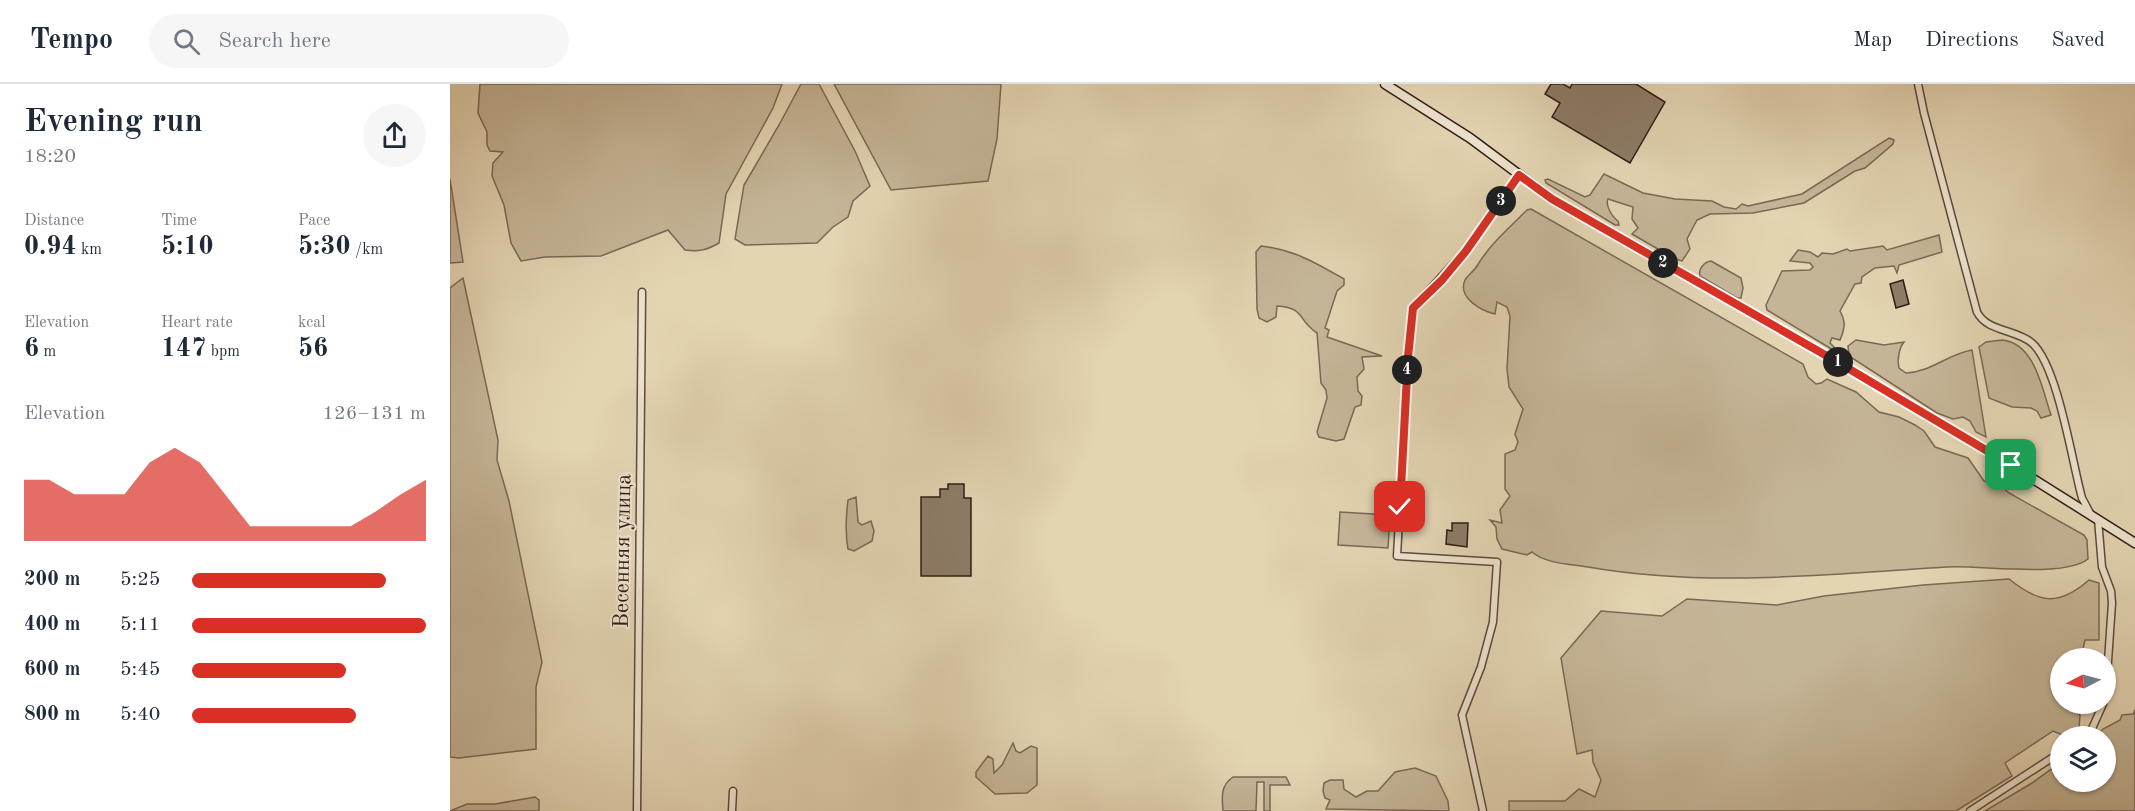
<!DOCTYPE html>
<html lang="en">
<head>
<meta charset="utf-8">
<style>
	:root { --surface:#fff; --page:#f6f6f7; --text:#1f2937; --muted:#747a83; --line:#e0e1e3; --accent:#d93025 }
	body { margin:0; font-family:"Old Standard TT",serif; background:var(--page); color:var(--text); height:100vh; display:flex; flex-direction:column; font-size:22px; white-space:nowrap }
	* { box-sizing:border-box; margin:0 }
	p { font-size:20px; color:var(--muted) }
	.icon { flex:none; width:33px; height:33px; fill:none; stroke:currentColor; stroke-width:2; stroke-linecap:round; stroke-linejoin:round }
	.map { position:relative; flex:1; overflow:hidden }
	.side { display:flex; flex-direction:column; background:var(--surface); width:450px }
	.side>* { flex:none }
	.needle { width:39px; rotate:264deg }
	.tools { position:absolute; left:1600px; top:564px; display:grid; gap:12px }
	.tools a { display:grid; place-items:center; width:66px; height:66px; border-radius:50%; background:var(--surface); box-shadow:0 2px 4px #0004; font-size:30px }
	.pin { position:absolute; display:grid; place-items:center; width:51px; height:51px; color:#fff; margin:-26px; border-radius:12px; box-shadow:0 3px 9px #0006 }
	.km { position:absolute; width:30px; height:30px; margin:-15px; border-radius:50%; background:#222; color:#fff; font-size:16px; line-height:30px; text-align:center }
	.round { display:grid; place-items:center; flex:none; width:63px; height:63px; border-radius:32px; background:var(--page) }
	.overview { display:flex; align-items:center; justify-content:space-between; height:102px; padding:0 24px }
	h1 { font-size:33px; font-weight:600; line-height:45px }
	.stats { display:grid; grid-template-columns:repeat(3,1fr); gap:9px; height:102px; padding:6px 24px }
	.stats div { display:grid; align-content:center }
	.stats b { font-size:26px; font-weight:600 }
	.stats small { font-size:16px; font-weight:400 }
	.stats p { font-size:16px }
	.chart { height:168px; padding:12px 24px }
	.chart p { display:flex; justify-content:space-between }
	.chart svg { width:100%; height:108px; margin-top:6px; fill:var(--accent); opacity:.7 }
	ul { padding:0 24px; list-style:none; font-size:20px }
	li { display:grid; grid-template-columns:96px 72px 1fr; align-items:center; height:45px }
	li i { height:15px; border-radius:8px; background:var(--accent) }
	header { display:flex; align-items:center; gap:36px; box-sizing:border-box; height:84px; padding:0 30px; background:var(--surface); border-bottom:2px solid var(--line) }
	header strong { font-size:28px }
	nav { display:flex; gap:33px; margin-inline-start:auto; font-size:21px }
	.search { width:420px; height:54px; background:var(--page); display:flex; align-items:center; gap:15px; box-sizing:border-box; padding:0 21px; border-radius:33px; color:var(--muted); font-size:22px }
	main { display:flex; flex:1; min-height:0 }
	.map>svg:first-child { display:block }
</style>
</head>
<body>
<header>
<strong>Tempo</strong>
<div class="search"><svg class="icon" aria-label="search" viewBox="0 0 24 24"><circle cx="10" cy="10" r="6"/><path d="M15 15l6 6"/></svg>Search here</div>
<nav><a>Map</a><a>Directions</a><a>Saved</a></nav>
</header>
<main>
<section class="side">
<div class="overview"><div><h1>Evening run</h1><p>18:20</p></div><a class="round"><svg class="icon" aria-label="share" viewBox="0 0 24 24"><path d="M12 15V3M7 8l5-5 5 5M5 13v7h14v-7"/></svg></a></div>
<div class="stats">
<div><p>Distance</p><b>0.94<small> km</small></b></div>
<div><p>Time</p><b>5:10</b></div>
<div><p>Pace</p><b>5:30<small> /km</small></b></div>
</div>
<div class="stats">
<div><p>Elevation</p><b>6<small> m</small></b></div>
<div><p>Heart rate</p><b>147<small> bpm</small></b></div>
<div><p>kcal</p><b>56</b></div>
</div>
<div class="chart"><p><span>Elevation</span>126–131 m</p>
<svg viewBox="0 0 160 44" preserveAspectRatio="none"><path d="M0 44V19L10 19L20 25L30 25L40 25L50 12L60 6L70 12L80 25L90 38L100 38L110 38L120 38L130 38L140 32L150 25L160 19V44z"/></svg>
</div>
<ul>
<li><b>200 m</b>5:25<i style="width:83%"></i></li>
<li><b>400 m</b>5:11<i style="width:100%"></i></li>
<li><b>600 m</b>5:45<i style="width:66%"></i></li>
<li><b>800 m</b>5:40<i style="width:70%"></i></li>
</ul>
</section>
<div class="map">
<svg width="1685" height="727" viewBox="0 0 1685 727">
	<rect width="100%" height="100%" fill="#e3d4b2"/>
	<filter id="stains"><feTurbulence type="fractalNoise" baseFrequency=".00333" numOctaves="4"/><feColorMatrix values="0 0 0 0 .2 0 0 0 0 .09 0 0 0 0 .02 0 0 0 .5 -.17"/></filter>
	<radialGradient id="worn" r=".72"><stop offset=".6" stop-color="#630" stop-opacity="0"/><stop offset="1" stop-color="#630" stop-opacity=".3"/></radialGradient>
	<g fill="#c5b597" stroke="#7a6856" stroke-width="1.5">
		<path d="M30,0H332L323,24L276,110L269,159C257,166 249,168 235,166L218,146L151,172L95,173L71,177L61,159L54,121L42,92L43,79L53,68L40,67L37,61V48L28,29Z"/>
		<path d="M351,0H369L405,67L420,102L403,117L398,133L383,143L367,159L295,161L285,155L294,101L329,41Z"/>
		<path d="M384,0H551L547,55L538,97L441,106Z"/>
		<path d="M1439,54L1444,56L1443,60L1415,84L1405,87L1354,119L1303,129L1260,130L1247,136L1237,155L1240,165L1232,177L1225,175L1182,150L1188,144L1182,135L1183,123L1158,115C1155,121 1162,133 1168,137L1169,141H1165L1096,99L1095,96L1098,95L1135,113L1140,111L1154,90L1193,109L1225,115L1262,117L1274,123L1286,125L1292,120L1298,122L1352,110Z"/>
		<path d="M0,95L13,178L0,179Z"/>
		<path d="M1081,125L1353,280L1358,293L1366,300L1371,299L1377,295L1406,308L1429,328L1449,333L1465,341L1474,347L1485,363L1518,374L1534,397L1549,400L1559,409L1634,451L1637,456L1638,475C1614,494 1531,481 1498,483C1377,490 1259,504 1138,483C1121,480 1096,480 1082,468L1077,471L1052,465L1047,455L1046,443L1040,436L1052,439L1050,426L1060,412L1055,405V370L1065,366L1068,358L1065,350L1073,325L1059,303L1057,285L1060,232L1057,223L1047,218L1045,230C1032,227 1007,214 1015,196C1018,191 1024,187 1027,182C1040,160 1059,144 1077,126Z"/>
		<path d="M1489,151L1492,168L1449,181L1447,189L1444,182L1425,184L1412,193L1411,199L1405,200L1390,227C1396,238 1395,244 1390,256L1382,254L1380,259L1384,263L1383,266L1317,226L1316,221L1332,187L1360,186L1363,183L1360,179L1340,177L1348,166L1360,168L1368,173L1372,169L1383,170L1397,165L1400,167L1433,162L1437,166Z"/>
		<path d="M811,162C845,166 864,178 894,195V201L887,207L875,244L879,246L877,253L932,272L912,273L914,285L907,293L908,307L912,312L911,321L905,323L894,355L886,357L869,353L867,348L877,314L876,306L871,299L867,249C847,236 856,224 827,222L826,233L817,238L809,234L807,225L806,168Z"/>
		<path d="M1261,177L1291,194L1293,204L1291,214H1287L1250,192C1248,185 1254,178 1261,177Z"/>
		<path d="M13,194L48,356L47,376L59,417L92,578L86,603V665L9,674L0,673V204Z"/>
		<path d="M1406,256L1434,261L1454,258C1449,264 1447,276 1449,284L1456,289C1481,288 1498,270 1522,266L1536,353L1526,348L1520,337L1513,333L1503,335L1487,329L1399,272L1398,262Z"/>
		<path d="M1552,256C1585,259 1592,305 1601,331L1591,334L1587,327L1581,324L1562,323L1539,314L1529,263L1536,258Z"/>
		<path d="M406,413L408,438L412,441L421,437L424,447L422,457L404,467L398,465C395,449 396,432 398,416Z"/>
		<path d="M890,428L940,431L938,464L888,461Z"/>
		<path d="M1559,495C1589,519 1608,523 1639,496L1649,499V556H1635L1631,574H1611V620H1621L1619,625L1630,631L1629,644L1615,652L1603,647L1555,679L1562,692L1506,727H1059V717H1115L1129,705L1145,713L1151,696L1143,678L1142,666L1127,670L1111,574L1151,527L1212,532L1237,515L1327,521L1374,512L1473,501Z"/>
		<path d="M1685,626V727H1535L1582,699L1611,678V698H1656V652H1646L1653,645L1670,636L1672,631L1683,630Z"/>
		<path d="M563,659L566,667L570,669L581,662L587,664V701L577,709L545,710L526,693V688L538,672L543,675L544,689L552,681Z"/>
		<path d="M965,684L986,692L998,717L999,727L876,725L880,716L875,714L873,707L874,699L880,696H893L894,705L906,713L917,707H928L945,688Z"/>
		<path d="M783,693H836L840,701H820V727H814V698H807L806,727H773C772,713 770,702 783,693Z"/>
		<path d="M85,713L89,716V727H0L17,720H45Z"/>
	</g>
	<g fill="#8d7c67" stroke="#301c16" stroke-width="1.5">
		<path d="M1101,0H1113L1120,4L1122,0H1186L1215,18L1180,79L1102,33L1110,19L1095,10Z"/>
		<path d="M1453,196L1459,220L1446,224L1440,200Z"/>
		<path d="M498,400H514V414H521V492H471V413H490V405H498Z"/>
		<path d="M1002,439H1018L1017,463L996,460L997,446L1002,447Z"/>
	</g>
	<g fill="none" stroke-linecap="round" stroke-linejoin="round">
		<g stroke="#5d4a3d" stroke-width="9">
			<g id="street">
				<path d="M1468,0L1474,29L1527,228C1537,248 1566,245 1582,259C1608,282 1622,378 1632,414L1640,429"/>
				<path d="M1648,435L1652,483L1661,507L1662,519L1656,606"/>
				<path d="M1635,652L1640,649L1653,620"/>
				<path d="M187,727L192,208"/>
				<path d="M282,727L283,707"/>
				<path d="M1033,727L1012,631L1031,583L1043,538L1047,478L947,472L958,273L963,224L1015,167L1069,91"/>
				<path d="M1520,727L1611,668"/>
			</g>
		</g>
		<g stroke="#301c16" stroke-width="11">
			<path id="secondary" d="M935,0L1020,54L1102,115L1384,276L1561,381L1685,459"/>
		</g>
		<use href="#street" stroke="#ede3cd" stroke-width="6"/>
		<use href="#secondary" stroke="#ede3cd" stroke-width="8"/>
	</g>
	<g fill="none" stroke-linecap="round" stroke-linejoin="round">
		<g stroke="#fff" stroke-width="12">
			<path id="route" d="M950,423L958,273L963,224L992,196L1016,167L1069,91L1102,115L1384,276L1561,381"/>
		</g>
		<use href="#route" stroke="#d93025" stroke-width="8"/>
	</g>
	<g text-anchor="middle" stroke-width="4.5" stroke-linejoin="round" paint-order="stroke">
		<g font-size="22" fill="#301c16" stroke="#ede3cd">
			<text transform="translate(171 467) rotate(-89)" y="8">Весенняя улица</text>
		</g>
	</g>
	<rect width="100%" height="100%" filter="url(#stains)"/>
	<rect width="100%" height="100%" fill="url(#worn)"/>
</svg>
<div class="tools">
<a><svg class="needle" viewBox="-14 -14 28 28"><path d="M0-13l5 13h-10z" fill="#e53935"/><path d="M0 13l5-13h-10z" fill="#747a83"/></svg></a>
<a><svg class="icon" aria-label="layers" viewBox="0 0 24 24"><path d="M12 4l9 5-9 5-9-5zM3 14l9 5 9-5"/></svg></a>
</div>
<div class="pin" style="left:1561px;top:381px;background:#1e9e55"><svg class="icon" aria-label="arrive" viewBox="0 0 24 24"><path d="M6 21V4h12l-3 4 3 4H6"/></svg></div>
<div class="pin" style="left:950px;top:423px;background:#d93025"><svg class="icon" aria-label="check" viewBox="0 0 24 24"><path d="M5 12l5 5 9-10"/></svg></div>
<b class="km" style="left:1388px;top:278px">1</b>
<b class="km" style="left:1213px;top:179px">2</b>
<b class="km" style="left:1051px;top:117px">3</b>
<b class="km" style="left:957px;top:286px">4</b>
</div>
</main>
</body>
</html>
